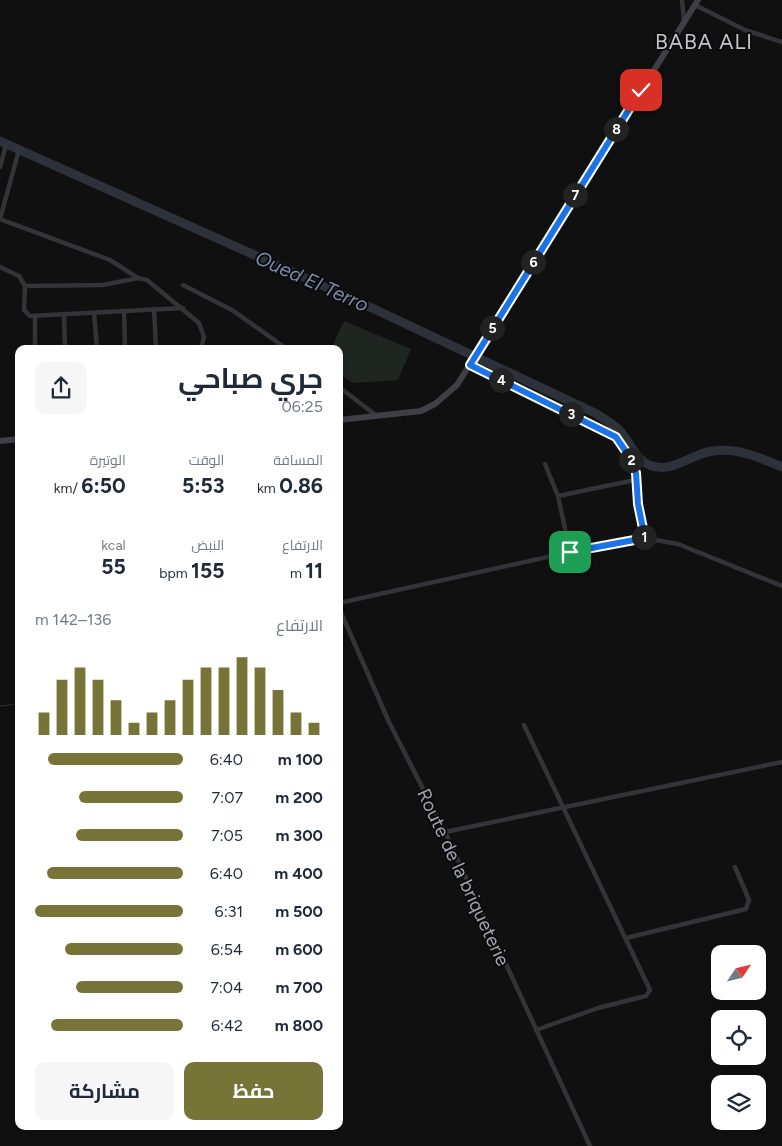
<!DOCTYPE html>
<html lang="ar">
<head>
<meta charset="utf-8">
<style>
	:root { --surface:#fff; --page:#f6f6f7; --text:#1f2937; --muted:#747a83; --accent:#777437 }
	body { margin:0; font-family:Figtree,Cairo,sans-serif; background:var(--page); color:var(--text); direction:rtl; height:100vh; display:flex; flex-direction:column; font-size:19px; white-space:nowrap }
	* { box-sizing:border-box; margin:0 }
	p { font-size:16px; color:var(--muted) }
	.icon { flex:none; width:28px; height:28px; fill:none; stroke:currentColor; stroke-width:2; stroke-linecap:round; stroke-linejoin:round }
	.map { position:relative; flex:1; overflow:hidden; direction:ltr }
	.panel { position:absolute; left:15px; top:345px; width:328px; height:785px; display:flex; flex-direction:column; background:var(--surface); border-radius:10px; box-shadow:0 2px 8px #0003; direction:rtl }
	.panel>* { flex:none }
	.needle { width:32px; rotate:55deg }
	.tools { position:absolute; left:711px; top:945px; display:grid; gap:10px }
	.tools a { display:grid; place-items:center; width:55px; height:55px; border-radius:10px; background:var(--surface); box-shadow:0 2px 8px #0003; font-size:25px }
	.pin { position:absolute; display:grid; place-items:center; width:42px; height:42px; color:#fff; margin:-21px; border-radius:10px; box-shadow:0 2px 8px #0006 }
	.km { position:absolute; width:25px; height:25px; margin:-12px; border-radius:50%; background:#222; color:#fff; font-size:14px; line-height:25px; text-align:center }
	.round { display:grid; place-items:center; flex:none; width:52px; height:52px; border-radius:10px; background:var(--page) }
	.summary { display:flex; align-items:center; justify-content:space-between; height:85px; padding:0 20px }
	h1 { font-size:28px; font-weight:700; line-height:38px }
	.figures { display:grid; grid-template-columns:repeat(3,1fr); gap:8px; height:85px; padding:5px 20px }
	.figures div { display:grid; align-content:center }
	.figures b { font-size:21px; font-weight:700 }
	.figures small { font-size:14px; font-weight:400 }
	.figures p { font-size:14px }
	.chart { height:140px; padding:10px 20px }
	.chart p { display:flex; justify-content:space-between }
	.chart svg { width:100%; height:90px; margin-top:5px; stroke:var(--accent); stroke-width:6 }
	.cta { display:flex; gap:10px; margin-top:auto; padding:10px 20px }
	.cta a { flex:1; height:58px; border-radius:10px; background:var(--accent); color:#fff; font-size:20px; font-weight:700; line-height:58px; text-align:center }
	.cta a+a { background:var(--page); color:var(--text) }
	ul { padding:0 20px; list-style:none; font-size:16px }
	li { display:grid; grid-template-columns:80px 60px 1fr; align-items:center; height:38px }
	li i { height:12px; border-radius:6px; background:var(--accent) }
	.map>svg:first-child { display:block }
</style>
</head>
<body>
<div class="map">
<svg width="782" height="1146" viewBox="0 0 782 1146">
	<rect width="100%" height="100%" fill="#101011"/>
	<path fill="#1f2521" d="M344,321L411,349L398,380L353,383L339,374V349H331Z"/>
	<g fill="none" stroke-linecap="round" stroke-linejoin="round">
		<path stroke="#2d313a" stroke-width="1" d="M0,706L19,704"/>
		<path stroke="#2d313a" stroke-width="9" d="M0,141L357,301L597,414C604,419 613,424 619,430C629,440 634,458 649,465C671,474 688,456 708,452C733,446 759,457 782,467"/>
		<g stroke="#333338" stroke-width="4.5">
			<path d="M682,0L684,21"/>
			<path d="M695,5L745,30L782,42"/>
			<path d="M0,167L6,145"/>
			<path d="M0,219L110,260L138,278L147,280L199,323L204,337L201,349"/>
			<path d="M0,219L19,150"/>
			<path d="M0,267L19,276L25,286L103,285L138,278"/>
			<path d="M183,285L232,310L287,349"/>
			<path d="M25,286L24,310L30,316L183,308"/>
			<path d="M154,309L156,349"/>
			<path d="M124,311L125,349"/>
			<path d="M94,313L97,349"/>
			<path d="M64,315L65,349"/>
			<path d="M35,349V316"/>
			<path d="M470,365L616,437L631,459L636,473L645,538"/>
			<path d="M339,387L377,416"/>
			<path d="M545,464L558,496L570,552"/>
			<path d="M558,496L635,480"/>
			<path d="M339,603L570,552L645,538L678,544L782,586"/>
			<path d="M339,608L389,722L445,832L590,1146"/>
			<path d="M524,725L650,990L646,996L598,1008L536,1030"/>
			<path d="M445,832L782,762"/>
			<path d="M626,938L746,909L749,900L735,867"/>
		</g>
		<g stroke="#3f3f46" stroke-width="6">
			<path d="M339,420L421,411L435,404L457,385L698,0"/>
			<path d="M0,441L19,439"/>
		</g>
	</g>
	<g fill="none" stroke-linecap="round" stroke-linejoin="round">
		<g stroke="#fff" stroke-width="10">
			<path id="route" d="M570,552L645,538L638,504L636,473L631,459L616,437L470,365L641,90"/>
		</g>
		<use href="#route" stroke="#1a73e8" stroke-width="6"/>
	</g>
	<g text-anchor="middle" stroke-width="4" stroke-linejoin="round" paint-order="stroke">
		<g font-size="19" fill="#a2a3b1" stroke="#0b0b0c">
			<text transform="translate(464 877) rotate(65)" y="7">Route de la briqueterie</text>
		</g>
		<g font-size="20" font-style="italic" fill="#7b89aa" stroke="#0b0b0c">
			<text transform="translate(312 281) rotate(24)" y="7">Oued El Terro</text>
		</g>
		<g font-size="21" letter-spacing="1" fill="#c3c3cd" stroke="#0b0b0c">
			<text x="704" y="49">BABA ALI</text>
		</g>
	</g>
</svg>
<div class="tools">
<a><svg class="needle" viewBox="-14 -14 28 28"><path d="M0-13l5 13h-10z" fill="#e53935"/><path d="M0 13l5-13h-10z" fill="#747a83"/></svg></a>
<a><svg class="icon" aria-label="locate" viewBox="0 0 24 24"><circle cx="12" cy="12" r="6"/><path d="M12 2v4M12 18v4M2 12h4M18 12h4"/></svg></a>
<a><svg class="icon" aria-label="layers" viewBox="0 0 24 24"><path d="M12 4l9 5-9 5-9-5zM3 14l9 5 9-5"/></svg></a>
</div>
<div class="pin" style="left:570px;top:552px;background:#1e9e55"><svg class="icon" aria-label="arrive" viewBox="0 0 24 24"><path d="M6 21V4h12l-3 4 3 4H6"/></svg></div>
<div class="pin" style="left:641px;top:90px;background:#d93025"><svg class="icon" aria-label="check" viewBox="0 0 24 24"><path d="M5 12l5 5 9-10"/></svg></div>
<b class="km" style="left:644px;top:537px">1</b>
<b class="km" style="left:631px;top:460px">2</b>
<b class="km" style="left:571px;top:414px">3</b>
<b class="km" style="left:501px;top:380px">4</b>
<b class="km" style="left:492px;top:328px">5</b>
<b class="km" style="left:533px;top:262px">6</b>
<b class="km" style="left:575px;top:195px">7</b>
<b class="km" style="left:616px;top:129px">8</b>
<section class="panel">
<div class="summary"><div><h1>جري صباحي</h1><p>06:25</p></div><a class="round"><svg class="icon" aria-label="share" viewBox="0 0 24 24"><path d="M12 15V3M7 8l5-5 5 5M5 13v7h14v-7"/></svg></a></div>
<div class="figures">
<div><p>المسافة</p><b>0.86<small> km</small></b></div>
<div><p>الوقت</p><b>5:53</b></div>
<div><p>الوتيرة</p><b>6:50<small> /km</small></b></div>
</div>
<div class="figures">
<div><p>الارتفاع</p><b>11<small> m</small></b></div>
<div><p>النبض</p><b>155<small> bpm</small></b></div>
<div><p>kcal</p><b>55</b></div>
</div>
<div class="chart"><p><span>الارتفاع</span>136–142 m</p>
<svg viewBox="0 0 160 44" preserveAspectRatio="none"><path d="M5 44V33M15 44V17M25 44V11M35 44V17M45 44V27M55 44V38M65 44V33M75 44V27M85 44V17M95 44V11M105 44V11M115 44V6M125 44V11M135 44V22M145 44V33M155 44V38"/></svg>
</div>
<ul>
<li><b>100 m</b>6:40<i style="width:91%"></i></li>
<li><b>200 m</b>7:07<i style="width:70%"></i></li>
<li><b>300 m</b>7:05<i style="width:72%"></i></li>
<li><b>400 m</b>6:40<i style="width:92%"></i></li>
<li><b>500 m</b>6:31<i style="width:100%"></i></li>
<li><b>600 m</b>6:54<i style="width:80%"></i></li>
<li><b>700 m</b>7:04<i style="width:72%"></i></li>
<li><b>800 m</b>6:42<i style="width:89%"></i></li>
</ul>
<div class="cta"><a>حفظ</a><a>مشاركة</a></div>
</section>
</div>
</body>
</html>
